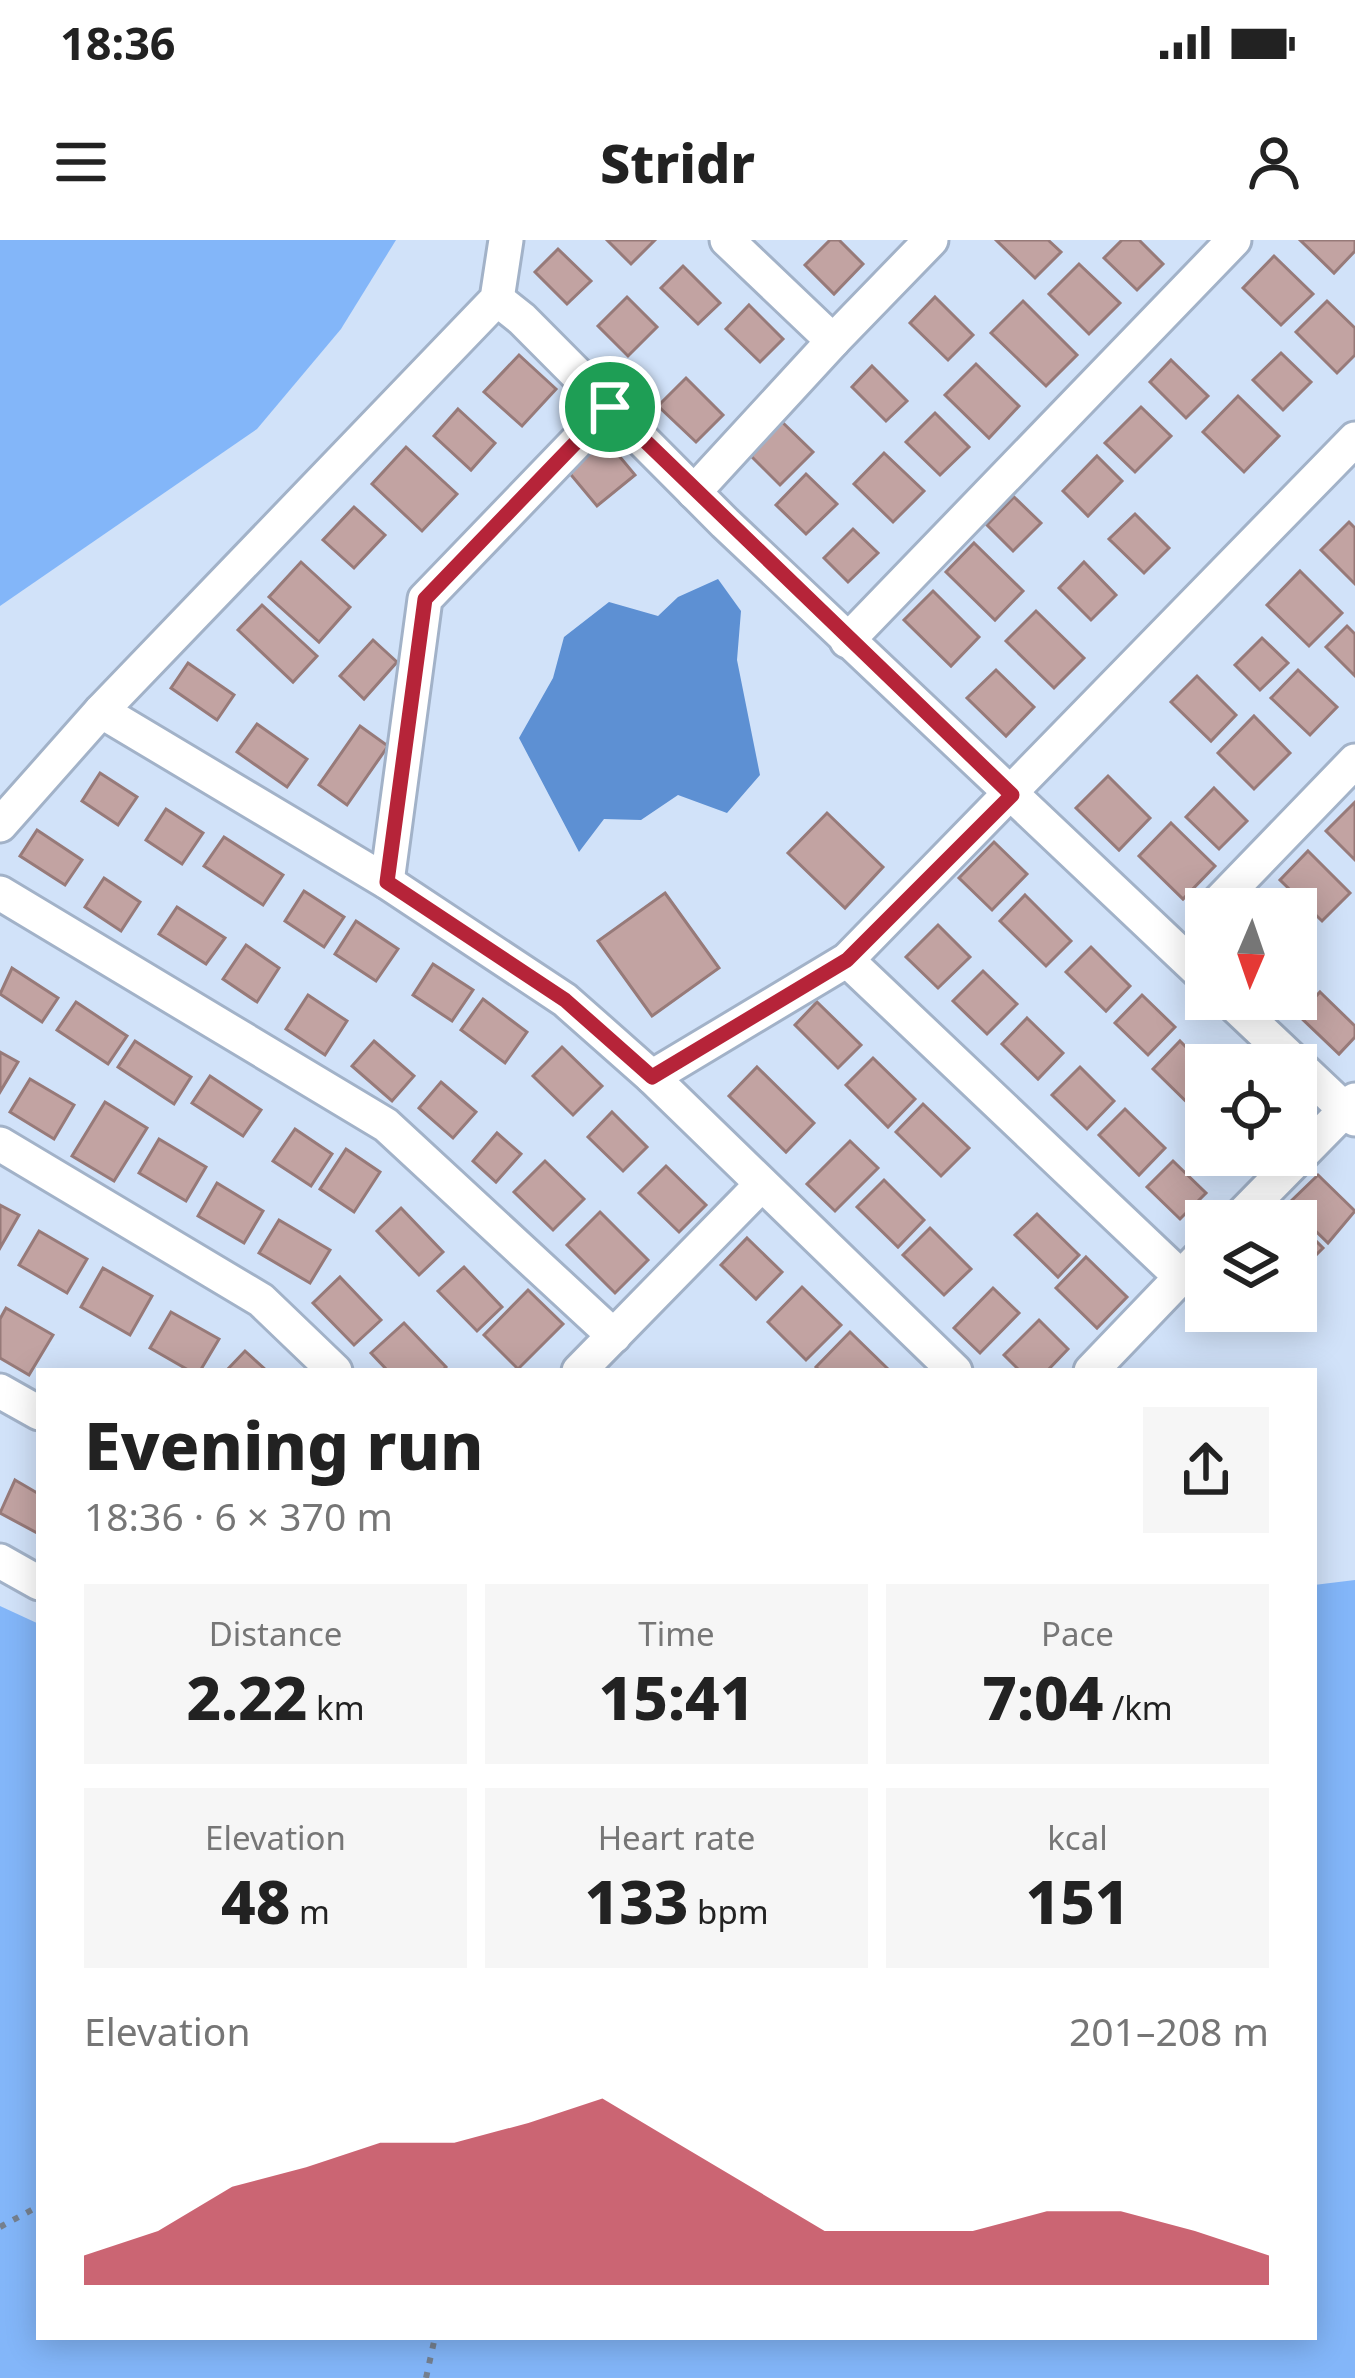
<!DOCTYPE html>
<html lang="en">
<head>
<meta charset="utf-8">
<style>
	:root { --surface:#fff; --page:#f6f6f6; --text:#222; --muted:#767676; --accent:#b62439 }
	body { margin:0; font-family:"Noto Sans",sans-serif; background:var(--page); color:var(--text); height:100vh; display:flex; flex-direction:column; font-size:45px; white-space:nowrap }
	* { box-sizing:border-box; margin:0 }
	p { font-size:39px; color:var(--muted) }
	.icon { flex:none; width:66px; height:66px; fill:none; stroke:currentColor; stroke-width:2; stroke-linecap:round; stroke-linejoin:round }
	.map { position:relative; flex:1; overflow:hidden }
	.side { position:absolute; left:36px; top:1128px; width:1281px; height:972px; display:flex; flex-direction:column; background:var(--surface); border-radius:0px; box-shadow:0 6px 30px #0003 }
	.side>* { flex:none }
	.needle { width:78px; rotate:182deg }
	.controls { position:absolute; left:1185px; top:648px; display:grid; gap:24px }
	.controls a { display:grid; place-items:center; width:132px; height:132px; border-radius:0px; background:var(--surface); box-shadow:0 6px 30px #0003; font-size:60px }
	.pin { position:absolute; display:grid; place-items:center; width:102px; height:102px; color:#fff; margin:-51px; border:6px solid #fff; border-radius:50%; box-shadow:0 3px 12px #0007 }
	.round { display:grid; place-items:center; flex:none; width:126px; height:126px; border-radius:0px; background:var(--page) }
	.headline { display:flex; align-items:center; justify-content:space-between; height:204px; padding:0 48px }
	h1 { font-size:66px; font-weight:800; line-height:90px }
	.metrics { display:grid; grid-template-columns:repeat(3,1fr); gap:18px; height:204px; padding:12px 48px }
	.metrics div { display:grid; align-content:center; border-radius:0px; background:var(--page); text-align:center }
	.metrics b { font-size:60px; font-weight:800 }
	.metrics small { font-size:33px; font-weight:400 }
	.metrics p { font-size:33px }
	.chart { height:336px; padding:24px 48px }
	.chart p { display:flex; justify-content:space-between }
	.chart svg { width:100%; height:216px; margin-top:12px; fill:var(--accent); opacity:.7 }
	.status { display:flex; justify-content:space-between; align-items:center; height:84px; padding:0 60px; background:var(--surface); direction:ltr }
	.status svg { height:33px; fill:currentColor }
	header { display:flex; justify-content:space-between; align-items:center; height:156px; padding:0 48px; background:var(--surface); font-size:54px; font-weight:800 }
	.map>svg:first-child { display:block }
</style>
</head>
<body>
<div class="status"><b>18:36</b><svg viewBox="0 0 49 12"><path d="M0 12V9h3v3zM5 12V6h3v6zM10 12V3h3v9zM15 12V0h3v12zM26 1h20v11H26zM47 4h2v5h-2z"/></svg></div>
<header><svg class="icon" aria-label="menu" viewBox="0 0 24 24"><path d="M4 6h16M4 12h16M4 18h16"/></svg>Stridr<svg class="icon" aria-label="person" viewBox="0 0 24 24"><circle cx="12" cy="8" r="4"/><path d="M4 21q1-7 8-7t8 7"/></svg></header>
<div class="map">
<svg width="1355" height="2138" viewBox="0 0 1355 2138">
	<rect width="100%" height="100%" fill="#d1e2f9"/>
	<g fill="#83b6f9">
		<path d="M0,0H396L341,89L257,189L0,366Z"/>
		<path d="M1355,1340V2138H0V1366L39,1384V2097H1314V1345Z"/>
	</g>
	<path fill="#5d90d3" d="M718,339L741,371L737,420L760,535L727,573L678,555L641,580L604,579L579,612L519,498L553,438L564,397L609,362L658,376L678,357Z"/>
	<g fill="#c2a3a2" stroke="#977a79" stroke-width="3">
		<path d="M607,0H655L631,24Z"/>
		<path d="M830,0H839L863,24L834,54L805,25Z"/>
		<path d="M996,0H1048L1061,12L1035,38Z"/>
		<path d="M1122,0H1139L1163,24L1137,50L1104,18Z"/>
		<path d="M1300,0H1355V11L1334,33Z"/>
		<path d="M558,9L591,41L567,64L535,32Z"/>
		<path d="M1274,16L1313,54L1281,85L1243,48Z"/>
		<path d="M1079,24L1120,63L1089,94L1049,54Z"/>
		<path d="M683,26L720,63L698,84L661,48Z"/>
		<path d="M627,57L657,87L628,116L598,86Z"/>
		<path d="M935,57L973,95L948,120L910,83Z"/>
		<path d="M1023,61L1077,115L1046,146L991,93Z"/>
		<path d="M1327,61L1355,88V115L1337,133L1296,92Z"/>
		<path d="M749,65L783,99L760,122L726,89Z"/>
		<path d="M1281,113L1311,142L1283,170L1253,140Z"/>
		<path d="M519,115L556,149L522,186L484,152Z"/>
		<path d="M1171,120L1208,156L1186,178L1150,142Z"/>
		<path d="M976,124L1019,166L989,198L945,155Z"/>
		<path d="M872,126L907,161L886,181L852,147Z"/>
		<path d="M686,138L723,175L696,202L658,166Z"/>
		<path d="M1238,156L1279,196L1244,232L1203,192Z"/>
		<path d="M1141,167L1171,196L1135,232L1105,203Z"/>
		<path d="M458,169L495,203L471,230L434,196Z"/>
		<path d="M935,173L969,207L940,235L906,202Z"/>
		<path d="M779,179L813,212L780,245L746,211Z"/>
		<path d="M605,199L635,235L597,266L567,230Z"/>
		<path d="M406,207L457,254L422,291L372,244Z"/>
		<path d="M884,213L924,251L893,282L854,244Z"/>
		<path d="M1097,216L1122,241L1088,276L1063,251Z"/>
		<path d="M806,234L837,264L806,294L776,265Z"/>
		<path d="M1014,257L1041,283L1013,311L987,285Z"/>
		<path d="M354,267L385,295L354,328L323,300Z"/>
		<path d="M1135,274L1169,308L1144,333L1109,299Z"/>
		<path d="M1349,282L1355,288V344L1321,310Z"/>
		<path d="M853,289L878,313L848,342L824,318Z"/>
		<path d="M974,303L1023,351L995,380L946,332Z"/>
		<path d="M301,322L350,367L319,402L269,357Z"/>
		<path d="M1084,322L1116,355L1091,380L1059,348Z"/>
		<path d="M1300,331L1342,373L1309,406L1267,365Z"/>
		<path d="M933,351L979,397L951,426L904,380Z"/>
		<path d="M262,365L317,416L293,442L238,390Z"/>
		<path d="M1036,371L1084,418L1054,448L1006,401Z"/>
		<path d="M1347,386L1355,394V436L1326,407Z"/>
		<path d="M1262,398L1288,423L1260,450L1235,425Z"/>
		<path d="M373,400L397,422L364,459L340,436Z"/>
		<path d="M188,423L234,455L217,480L171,448Z"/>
		<path d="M996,430L1034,467L1006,496L967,458Z"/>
		<path d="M1298,430L1337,467L1310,495L1271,458Z"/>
		<path d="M1197,436L1236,475L1211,501L1171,462Z"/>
		<path d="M1254,476L1290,513L1254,549L1218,513Z"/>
		<path d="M257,484L307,519L287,547L237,512Z"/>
		<path d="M360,486L388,506L347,565L319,545Z"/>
		<path d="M100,533L137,557L118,585L82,561Z"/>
		<path d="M1108,536L1150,578L1119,610L1076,568Z"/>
		<path d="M1214,548L1247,581L1219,609L1186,577Z"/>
		<path d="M1355,562V620L1326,591Z"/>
		<path d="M166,569L203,593L182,624L146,600Z"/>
		<path d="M827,573L883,627L845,668L788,613Z"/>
		<path d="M1171,583L1215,626L1183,659L1139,616Z"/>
		<path d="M37,590L82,620L65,645L20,616Z"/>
		<path d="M224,597L283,635L263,665L204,626Z"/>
		<path d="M994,602L1027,634L992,670L959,638Z"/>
		<path d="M1308,611L1350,653L1322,681L1280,640Z"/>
		<path d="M104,638L140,662L121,691L85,667Z"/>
		<path d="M304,651L344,677L324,707L285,681Z"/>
		<path d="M665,653L719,728L652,776L598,701Z"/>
		<path d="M1025,655L1071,701L1046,726L1000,681Z"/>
		<path d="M177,667L225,698L206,724L159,694Z"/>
		<path d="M356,681L398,709L376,741L335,714Z"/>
		<path d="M938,685L970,717L938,748L906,717Z"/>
		<path d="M246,705L279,728L257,762L223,739Z"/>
		<path d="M1091,707L1130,746L1106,771L1066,732Z"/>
		<path d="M433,724L473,750L452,781L413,755Z"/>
		<path d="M12,728L58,758L42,782L0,754Z"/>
		<path d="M983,731L1017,764L987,794L953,761Z"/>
		<path d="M1320,752L1355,786V797L1339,814L1298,775Z"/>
		<path d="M308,755L347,781L325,815L286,789Z"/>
		<path d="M1142,755L1175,787L1148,815L1115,783Z"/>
		<path d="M483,759L527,792L505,823L461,790Z"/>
		<path d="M76,762L127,796L108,824L57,790Z"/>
		<path d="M817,762L861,805L838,828L795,785Z"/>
		<path d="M1027,778L1063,813L1038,839L1002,804Z"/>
		<path d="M135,801L191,837L174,864L118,827Z"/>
		<path d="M374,801L414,836L392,861L352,826Z"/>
		<path d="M1180,801L1206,827V870L1201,876L1153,829Z"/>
		<path d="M562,807L602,846L573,875L533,836Z"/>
		<path d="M0,812L18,822L0,852Z"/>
		<path d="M873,818L915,859L888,887L846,845Z"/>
		<path d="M757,827L814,883L786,912L729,856Z"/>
		<path d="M1080,827L1114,861L1087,889L1052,855Z"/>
		<path d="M210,836L261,870L243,896L192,863Z"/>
		<path d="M30,839L74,865L54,899L10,872Z"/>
		<path d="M441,842L476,872L453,898L419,868Z"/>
		<path d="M105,862L147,888L114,941L72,916Z"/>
		<path d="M923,864L969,908L941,936L896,892Z"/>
		<path d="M1125,869L1165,908L1139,935L1099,895Z"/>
		<path d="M612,872L647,907L623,931L588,897Z"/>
		<path d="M295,889L332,914L311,946L273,921Z"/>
		<path d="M497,893L521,914L496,942L473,921Z"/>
		<path d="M159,899L206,927L186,961L139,933Z"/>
		<path d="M850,901L878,928L835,971L807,944Z"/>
		<path d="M346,909L380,932L354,972L320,949Z"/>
		<path d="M545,921L584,959L553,990L514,952Z"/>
		<path d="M1173,921L1206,953L1180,979L1147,947Z"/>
		<path d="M666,926L706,965L679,992L639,953Z"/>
		<path d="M1318,935L1355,971L1328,1003L1288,964Z"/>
		<path d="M884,940L924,980L898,1007L857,967Z"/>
		<path d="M217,943L263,971L244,1003L198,976Z"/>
		<path d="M0,965L19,975L0,1008Z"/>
		<path d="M401,968L443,1012L419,1035L377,991Z"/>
		<path d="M600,972L648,1020L615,1053L567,1005Z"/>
		<path d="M1037,974L1079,1015L1058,1037L1015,995Z"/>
		<path d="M279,980L330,1010L310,1043L259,1013Z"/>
		<path d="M1296,981L1323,1008L1298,1033L1296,1032Z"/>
		<path d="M930,988L971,1029L944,1055L903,1015Z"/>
		<path d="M39,991L87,1019L67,1053L19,1025Z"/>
		<path d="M747,998L782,1032L756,1059L721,1025Z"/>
		<path d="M1086,1017L1127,1057L1097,1088L1056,1048Z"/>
		<path d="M464,1027L502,1067L477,1091L438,1051Z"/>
		<path d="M103,1028L152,1056L130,1095L81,1067Z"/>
		<path d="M340,1037L381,1080L354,1105L313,1063Z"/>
		<path d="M802,1047L841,1085L806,1120L768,1082Z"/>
		<path d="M993,1048L1019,1073L980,1113L954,1088Z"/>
		<path d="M528,1050L563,1084L518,1129L484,1095Z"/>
		<path d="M6,1068L53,1095L29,1135L0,1118V1079Z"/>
		<path d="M171,1072L219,1099L200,1131H190L150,1108Z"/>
		<path d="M1039,1080L1068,1109L1047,1131H1020L1004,1115Z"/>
		<path d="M404,1083L446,1127L442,1131H388L371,1113Z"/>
		<path d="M850,1092L890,1131H820L816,1127Z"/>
		<path d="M245,1111L267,1131H226Z"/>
		<path d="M15,1240L39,1254V1294L0,1273Z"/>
	</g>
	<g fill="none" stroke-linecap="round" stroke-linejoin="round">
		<g stroke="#a2b2c8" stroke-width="39">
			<g id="minor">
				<path d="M727,0L833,101L931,0"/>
				<path d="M497,59L522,79L725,283L1206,738"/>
				<path d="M694,252L833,101"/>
				<path d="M847,401L1234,0"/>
				<path d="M101,471L387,642L565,760L652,837L955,1131"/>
				<path d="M0,585L101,471L497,59L506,0"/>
				<path d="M387,642L425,359L610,167"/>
				<path d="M0,653L386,885L614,1096"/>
				<path d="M1212,669L1355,521"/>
				<path d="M847,720L1181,1037"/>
				<path d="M1228,759L1355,879"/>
				<path d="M652,837L847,720L1355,199"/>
				<path d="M0,904L261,1060L335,1131"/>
				<path d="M1236,981L1355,860"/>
				<path d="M579,1131L760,946"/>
				<path d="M1091,1131L1206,1011"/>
				<path d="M0,1151L39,1173"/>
				<path d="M0,1321L39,1343"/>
			</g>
		</g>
		<g stroke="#75808f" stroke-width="6" stroke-dasharray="6 9" stroke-linecap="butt">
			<path d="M0,1987L39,1966"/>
			<path d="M426,2138L435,2097"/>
		</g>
		<use href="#minor" stroke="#fff" stroke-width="33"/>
	</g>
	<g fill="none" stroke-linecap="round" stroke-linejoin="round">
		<g stroke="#fff" stroke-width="24">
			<path id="route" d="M610,167L1012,555L847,720L652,837L565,760L387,642L425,359Z"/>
		</g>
		<use href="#route" stroke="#b62439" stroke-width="15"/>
	</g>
</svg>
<div class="controls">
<a><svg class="needle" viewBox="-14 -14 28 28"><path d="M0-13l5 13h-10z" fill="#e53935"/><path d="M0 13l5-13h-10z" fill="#767676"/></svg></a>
<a><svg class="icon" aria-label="locate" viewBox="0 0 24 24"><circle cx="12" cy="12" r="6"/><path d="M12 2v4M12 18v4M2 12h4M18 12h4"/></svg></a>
<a><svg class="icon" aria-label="layers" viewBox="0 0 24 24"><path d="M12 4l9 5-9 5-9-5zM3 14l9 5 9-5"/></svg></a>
</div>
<div class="pin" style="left:610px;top:167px;background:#1e9e55"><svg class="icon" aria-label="arrive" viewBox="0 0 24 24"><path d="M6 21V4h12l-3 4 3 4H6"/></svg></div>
<section class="side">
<div class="headline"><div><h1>Evening run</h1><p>18:36 · 6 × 370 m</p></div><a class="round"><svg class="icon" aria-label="share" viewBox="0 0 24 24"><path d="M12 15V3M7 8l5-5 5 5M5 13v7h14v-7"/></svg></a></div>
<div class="metrics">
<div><p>Distance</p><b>2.22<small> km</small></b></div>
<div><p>Time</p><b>15:41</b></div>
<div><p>Pace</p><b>7:04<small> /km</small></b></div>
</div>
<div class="metrics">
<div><p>Elevation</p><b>48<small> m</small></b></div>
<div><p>Heart rate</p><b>133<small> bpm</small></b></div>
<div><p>kcal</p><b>151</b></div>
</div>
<div class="chart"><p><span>Elevation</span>201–208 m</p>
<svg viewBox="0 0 160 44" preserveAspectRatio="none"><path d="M0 44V38L10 33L20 24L30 20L40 15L50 15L60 11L70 6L80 15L90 24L100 33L110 33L120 33L130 29L140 29L150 33L160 38V44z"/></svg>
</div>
</section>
</div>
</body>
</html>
